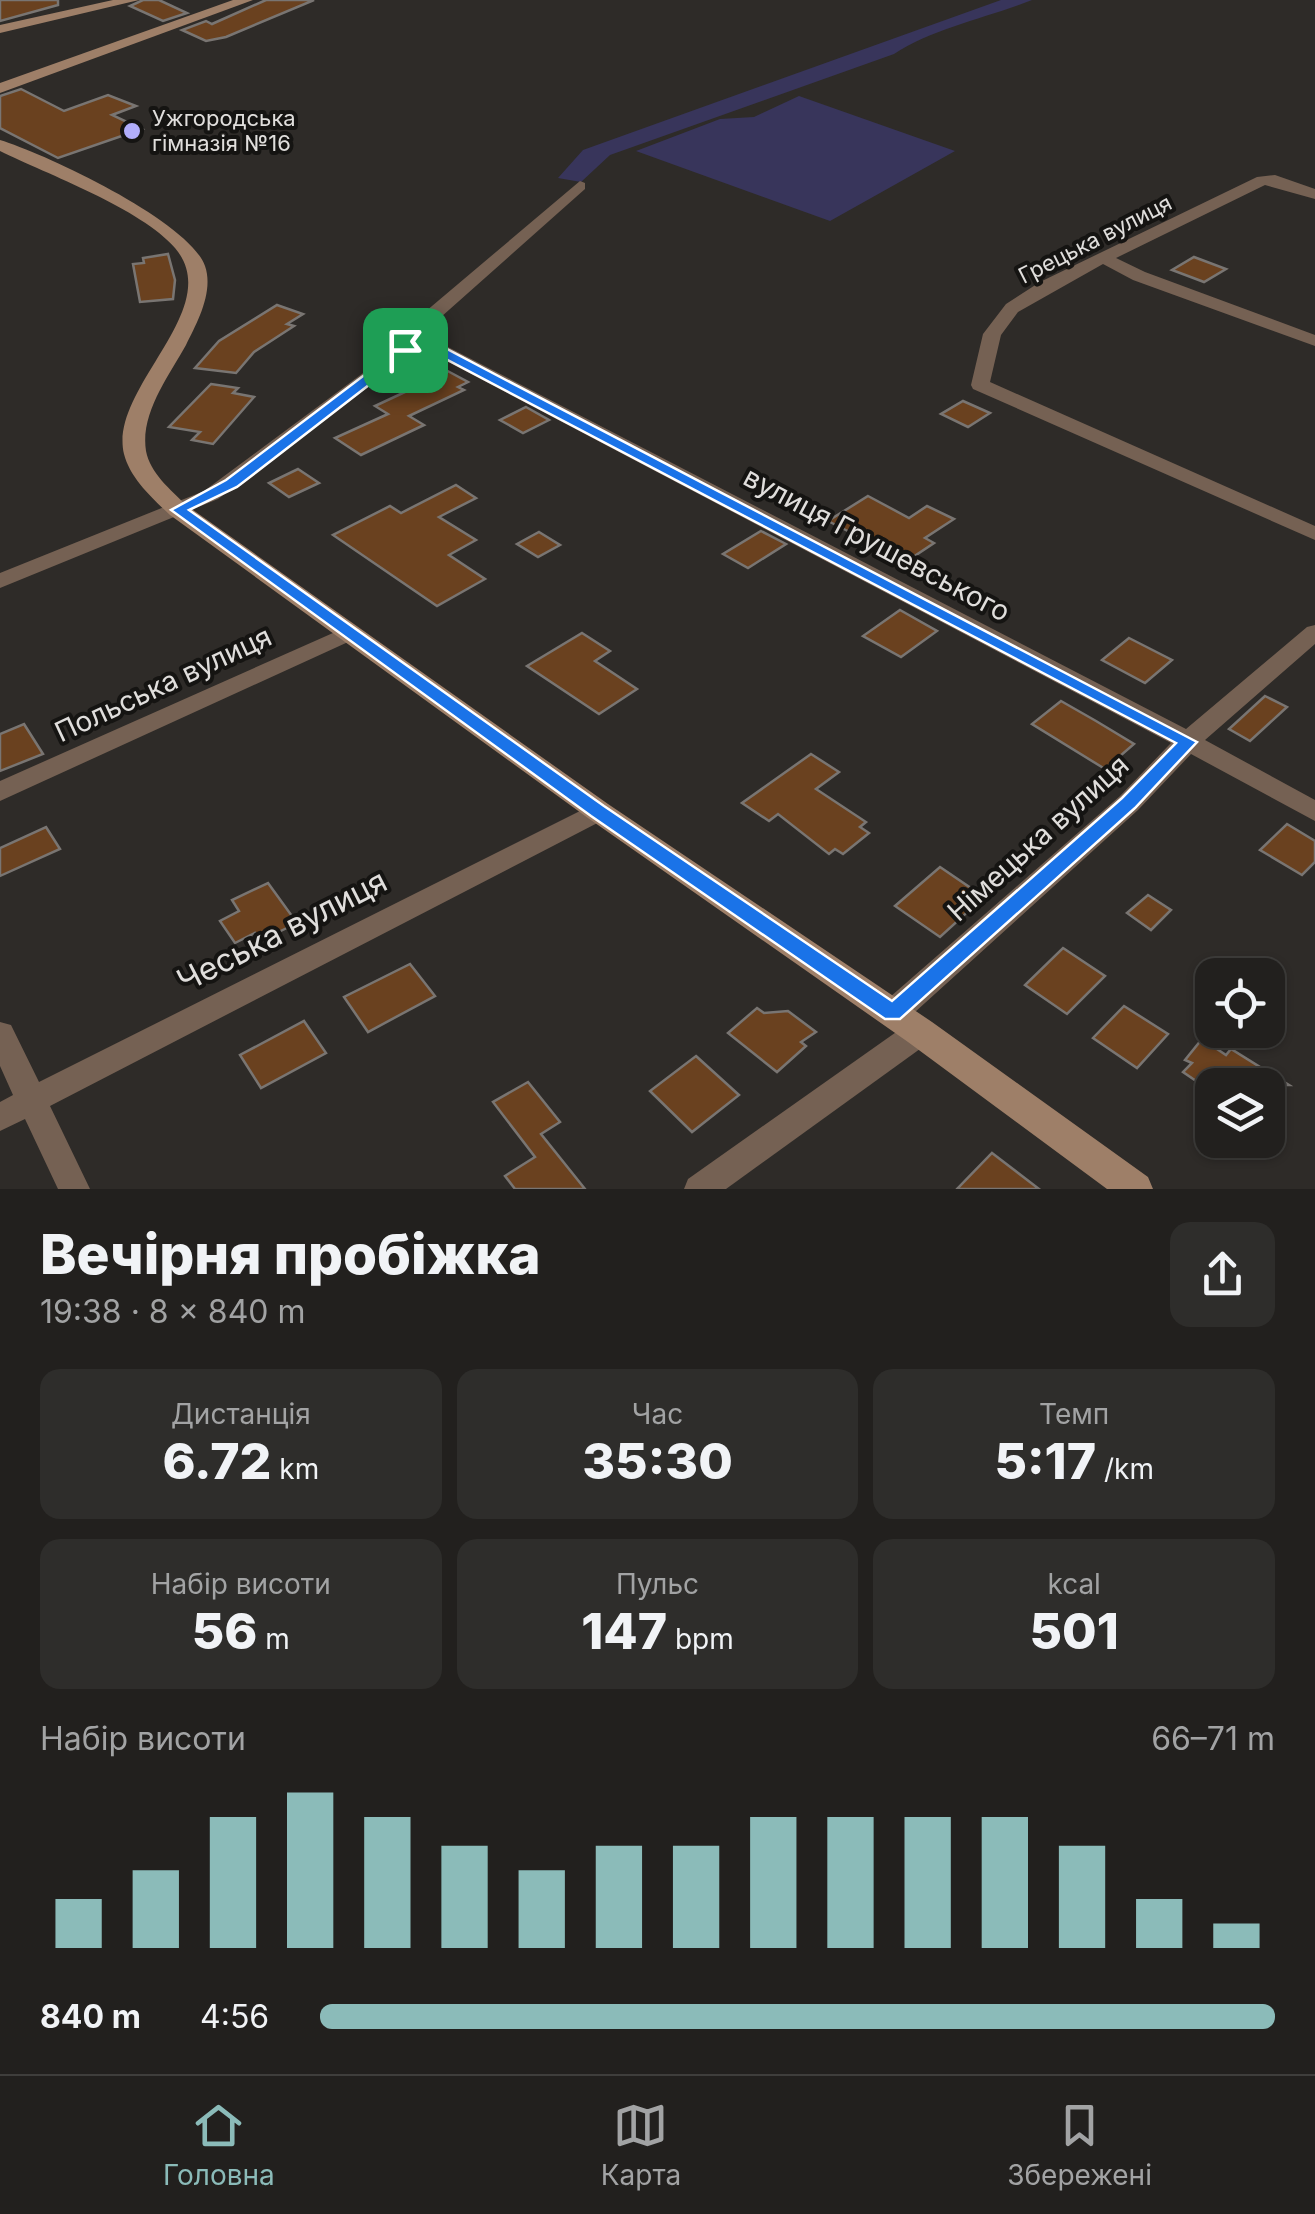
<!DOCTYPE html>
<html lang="uk">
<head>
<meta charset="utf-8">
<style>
	:root { --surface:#22201e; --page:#2e2d2b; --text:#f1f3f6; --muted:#a2a3a4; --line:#3f3e3c; --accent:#8bbbb9 }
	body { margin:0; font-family:Inter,sans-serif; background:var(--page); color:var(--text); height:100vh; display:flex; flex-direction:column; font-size:38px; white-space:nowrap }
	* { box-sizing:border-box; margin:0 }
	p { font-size:32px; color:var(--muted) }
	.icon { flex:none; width:55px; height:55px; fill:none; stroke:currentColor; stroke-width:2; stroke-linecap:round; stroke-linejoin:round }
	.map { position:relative; height:1189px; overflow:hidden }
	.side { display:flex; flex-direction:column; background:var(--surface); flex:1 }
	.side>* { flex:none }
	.tools { position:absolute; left:1195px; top:958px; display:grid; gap:20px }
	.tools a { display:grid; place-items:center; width:90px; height:90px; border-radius:20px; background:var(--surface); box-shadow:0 2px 8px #0004,0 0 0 2px var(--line); font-size:50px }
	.pin { position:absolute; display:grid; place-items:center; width:85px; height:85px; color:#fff; margin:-42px; border-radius:20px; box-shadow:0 5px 15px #0006 }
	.round { display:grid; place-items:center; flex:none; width:105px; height:105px; border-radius:20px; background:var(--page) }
	.overview { display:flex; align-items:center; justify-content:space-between; height:170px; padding:0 40px }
	h1 { font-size:55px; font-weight:800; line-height:75px }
	.stats { display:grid; grid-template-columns:repeat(3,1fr); gap:15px; height:170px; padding:10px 40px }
	.stats div { display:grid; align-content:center; border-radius:20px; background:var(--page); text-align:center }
	.stats b { font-size:50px; font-weight:800 }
	.stats small { font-size:28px; font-weight:400 }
	.stats p { font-size:28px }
	.chart { height:280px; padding:20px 40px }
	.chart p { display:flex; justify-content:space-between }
	.chart svg { width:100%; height:180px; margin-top:10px; stroke:var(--accent); stroke-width:6 }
	ul { padding:0 40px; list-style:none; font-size:32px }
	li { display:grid; grid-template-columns:160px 120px 1fr; align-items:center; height:75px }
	li i { height:25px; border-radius:12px; background:var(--accent) }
	.dock { display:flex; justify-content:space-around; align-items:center; height:140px; border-top:2px solid var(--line); background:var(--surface); font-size:28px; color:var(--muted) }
	.dock a { display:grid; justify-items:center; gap:5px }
	.dock .current { color:var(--accent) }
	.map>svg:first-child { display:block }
</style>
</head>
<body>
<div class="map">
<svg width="1315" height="1189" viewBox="0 0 1315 1189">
	<rect width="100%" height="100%" fill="#2e2b28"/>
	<g fill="#38355b">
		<path d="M1001,0H1032C987,18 934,28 894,54L610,155L581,182L558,178L583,150Z"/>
		<path d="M799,96L955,151L830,221L636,151L720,119L754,117Z"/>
	</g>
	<g fill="#6a411f" stroke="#797572" stroke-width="2.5">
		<path d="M0,0H58V5L0,21Z"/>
		<path d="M143,0H159L187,13L163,21L130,6Z"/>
		<path d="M266,0H314L226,37L206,41L182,30L206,21L212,24Z"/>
		<path d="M21,89L64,111L108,95L136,106L112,115L142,129L58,158L0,128V96Z"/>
		<path d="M168,254L175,280L173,299L140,302L133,264L144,263L143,258Z"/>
		<path d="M1194,257L1226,269L1204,282L1172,270Z"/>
		<path d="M277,305L303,314L287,324L294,326L254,352L236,373L195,368L219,341Z"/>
		<path d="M442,368L468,382L458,387L464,390L409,416L424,425L361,455L335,438L388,414L375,406L420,385L414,381Z"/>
		<path d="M211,384L238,388L233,393L254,397L213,444L192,440L200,432L169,427Z"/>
		<path d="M963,401L990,413L968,427L941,414Z"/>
		<path d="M526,407L549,420L523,433L500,420Z"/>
		<path d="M298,469L319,483L289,497L269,483Z"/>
		<path d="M456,485L476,498L439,517L476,540L449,555L485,579L437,606L333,535L390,506L401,513Z"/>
		<path d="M868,496L909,518L927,506L954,519L925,538L934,543L907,561L828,521Z"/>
		<path d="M761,531L786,544L748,568L723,554Z"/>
		<path d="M539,532L560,545L538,557L517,544Z"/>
		<path d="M900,610L937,631L901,657L863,636Z"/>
		<path d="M582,633L610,651L595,661L637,689L599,714L527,666Z"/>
		<path d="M1129,638L1172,660L1145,683L1102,660Z"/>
		<path d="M1265,696L1287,707L1250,741L1229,729Z"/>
		<path d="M1061,701L1096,721L1134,744L1105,769L1032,724Z"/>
		<path d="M24,724L43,754L0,771V734Z"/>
		<path d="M811,754L839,772L816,789L866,822L860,827L869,833L843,854L835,849L829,854L778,814L769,821L742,803Z"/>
		<path d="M1287,824L1315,841V862L1302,875L1260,850Z"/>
		<path d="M46,827L60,849L0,876V848Z"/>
		<path d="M940,867L984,897L940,937L895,906Z"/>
		<path d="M268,883L297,923L260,941L255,933L235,943L220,921L239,911L232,900Z"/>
		<path d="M1148,895L1171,910L1151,930L1127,913Z"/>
		<path d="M1063,948L1105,976L1067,1014L1025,985Z"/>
		<path d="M410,964L435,996L368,1032L344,997Z"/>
		<path d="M1124,1006L1168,1034L1137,1068L1093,1038Z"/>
		<path d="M757,1008L764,1013L788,1011L816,1032L801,1042L806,1046L777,1072L728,1033Z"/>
		<path d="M304,1021L326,1053L261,1088L240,1055Z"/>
		<path d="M1202,1039L1226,1055L1231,1049L1289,1085H1202L1183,1072L1192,1063L1185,1060Z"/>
		<path d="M696,1056L739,1095L692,1132L650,1091Z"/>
		<path d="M528,1082L560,1122L541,1134L585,1189H515L505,1176L535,1157L493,1102Z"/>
		<path d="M992,1153L1039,1189H957Z"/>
	</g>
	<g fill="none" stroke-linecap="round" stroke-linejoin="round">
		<g fill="#756153" fill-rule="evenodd">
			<path d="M1275,175L1315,189V199L1265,185L1116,258L1145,272L1315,335V346L1133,280L1103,264L1018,312L1001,335L990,382L1315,526V540L973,389L971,385L983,334L1006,304L1040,282L1257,177Z"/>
			<path d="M580,181L585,183V189L432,325L420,342L446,346L1186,729L1307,627L1315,625V644L1205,740L1315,800V821L1191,754L1138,810L904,1022L893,1025L882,1022L878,1013L882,1004L1120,796L1171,743L435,355H411L218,499L0,588V573L204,491L398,347L419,317Z"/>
			<path d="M351,625L363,632L359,637L0,801V781Z"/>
			<path d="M598,802L607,804L611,811L607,818L50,1106L90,1189H58L25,1119L0,1131V1102L13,1095L0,1066V1022L11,1025L39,1082Z"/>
			<path d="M920,1020L931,1023L935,1032L931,1041L726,1189H684L688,1179L909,1023Z"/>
		</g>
		<g fill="#9e7f68" fill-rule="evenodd">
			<path d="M113,0H139L0,33V25Z"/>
			<path d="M233,0H253L0,93V83Z"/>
			<path d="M0,140C46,154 189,221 205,266C214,292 197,323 186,345C169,376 140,413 146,451C150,473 171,490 186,505L608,804L932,1022L1148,1177L1153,1189H1107L908,1042L588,818L170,515C152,498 130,478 124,454C108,388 227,309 175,248C142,209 47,174 0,151Z"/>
		</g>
	</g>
	<path fill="#1a73e8" stroke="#fff" stroke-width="2.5" fill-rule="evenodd" d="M425,343L445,348L1197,742L1135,808L900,1019H885L591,816L171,510L226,480L400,348ZM425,351L436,354L1176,743L1122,798L892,1001L604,806L189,510L237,487L409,354Z"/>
	<circle fill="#b1adfa" stroke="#151412" stroke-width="4" cx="132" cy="131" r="10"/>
	<g text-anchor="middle" stroke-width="8" stroke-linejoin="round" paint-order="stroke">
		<g font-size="22" fill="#e0dedc" stroke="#151412" text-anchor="start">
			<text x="152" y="126">Ужгородська<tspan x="152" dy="25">гімназія №16</tspan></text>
		</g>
		<g font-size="22" fill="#e0dedc" stroke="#151412">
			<text transform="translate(1095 239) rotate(-27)" y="8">Грецька вулиця</text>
		</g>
		<g font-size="28" fill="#e0dedc" stroke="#151412">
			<text transform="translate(877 544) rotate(28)" y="10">вулиця Грушевського</text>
			<text transform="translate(163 684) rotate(-25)" y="10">Польська вулиця</text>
			<text transform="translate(1038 838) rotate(-42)" y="10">Німецька вулиця</text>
		</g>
		<g font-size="32" fill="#e0dedc" stroke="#151412">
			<text transform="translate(282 931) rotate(-27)" y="11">Чеська вулиця</text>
		</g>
	</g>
</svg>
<div class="tools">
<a><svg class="icon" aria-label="locate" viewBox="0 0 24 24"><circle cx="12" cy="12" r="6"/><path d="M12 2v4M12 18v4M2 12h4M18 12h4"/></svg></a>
<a><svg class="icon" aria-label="layers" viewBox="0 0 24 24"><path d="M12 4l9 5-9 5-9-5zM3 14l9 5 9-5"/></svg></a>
</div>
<div class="pin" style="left:405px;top:350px;background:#1e9e55"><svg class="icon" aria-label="arrive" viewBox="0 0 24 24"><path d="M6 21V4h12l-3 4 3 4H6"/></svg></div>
</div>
<section class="side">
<div class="overview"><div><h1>Вечірня пробіжка</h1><p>19:38 · 8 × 840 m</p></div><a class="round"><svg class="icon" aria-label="share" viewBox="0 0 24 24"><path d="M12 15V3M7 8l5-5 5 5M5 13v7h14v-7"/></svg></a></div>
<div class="stats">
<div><p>Дистанція</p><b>6.72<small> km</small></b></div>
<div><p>Час</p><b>35:30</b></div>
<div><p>Темп</p><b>5:17<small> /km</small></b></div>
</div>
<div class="stats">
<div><p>Набір висоти</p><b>56<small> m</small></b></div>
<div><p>Пульс</p><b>147<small> bpm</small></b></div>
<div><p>kcal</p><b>501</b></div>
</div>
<div class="chart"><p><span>Набір висоти</span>66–71 m</p>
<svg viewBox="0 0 160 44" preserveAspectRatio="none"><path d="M5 44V32M15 44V25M25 44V12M35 44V6M45 44V12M55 44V19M65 44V25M75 44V19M85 44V19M95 44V12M105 44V12M115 44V12M125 44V12M135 44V19M145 44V32M155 44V38"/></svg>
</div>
<ul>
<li><b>840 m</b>4:56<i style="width:100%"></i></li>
</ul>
</section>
<nav class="dock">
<a class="current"><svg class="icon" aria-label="home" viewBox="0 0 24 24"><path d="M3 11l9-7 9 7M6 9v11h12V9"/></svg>Головна</a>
<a><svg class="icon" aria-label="map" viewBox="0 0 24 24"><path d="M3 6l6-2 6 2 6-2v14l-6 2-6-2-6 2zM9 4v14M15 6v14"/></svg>Карта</a>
<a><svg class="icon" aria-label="saved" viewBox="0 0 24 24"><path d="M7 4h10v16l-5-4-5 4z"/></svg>Збережені</a>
</nav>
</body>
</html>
